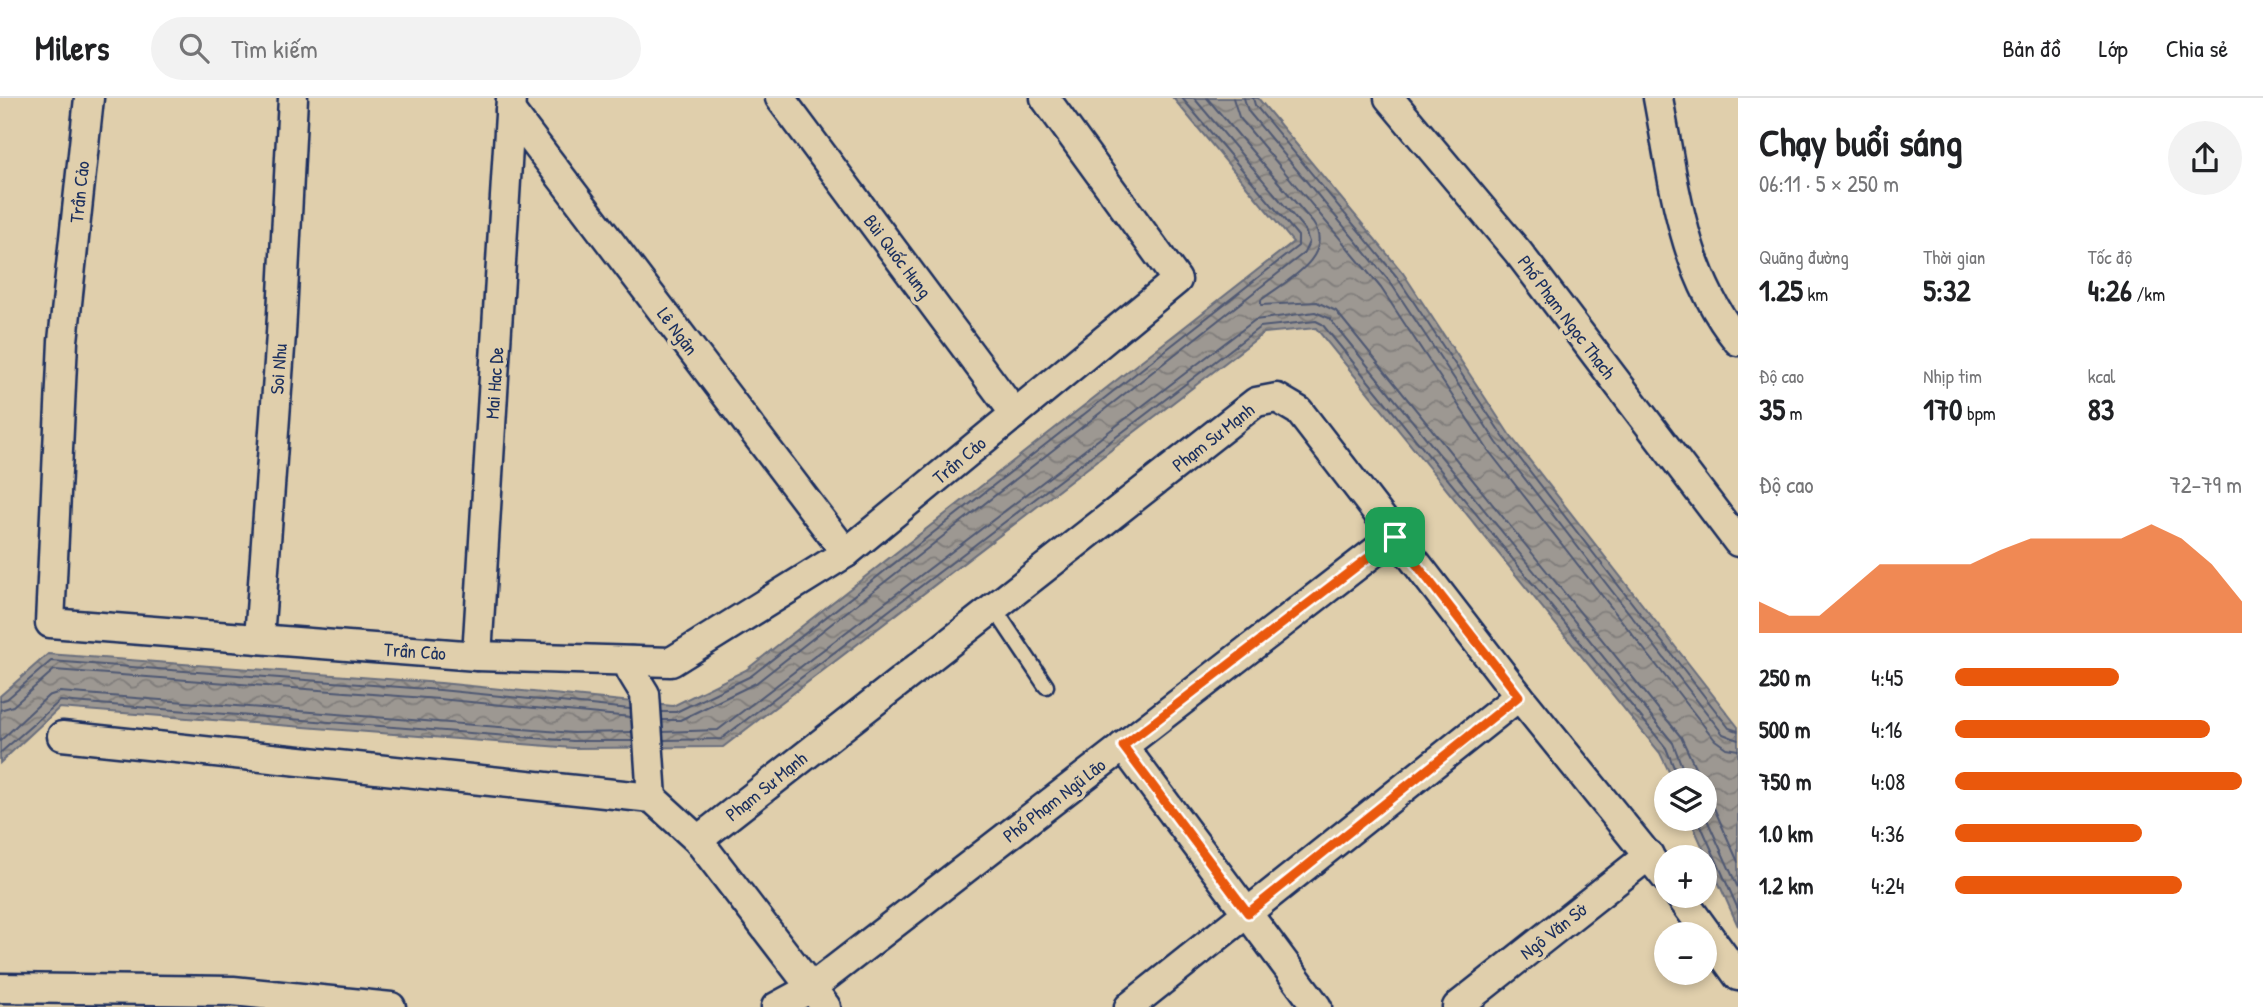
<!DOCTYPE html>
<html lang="vi">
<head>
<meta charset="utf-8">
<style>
	:root { --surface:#fff; --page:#f2f2f2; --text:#202124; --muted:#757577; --line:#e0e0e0; --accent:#ea580c }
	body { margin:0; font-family:"Patrick Hand",sans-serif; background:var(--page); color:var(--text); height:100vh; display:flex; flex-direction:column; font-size:26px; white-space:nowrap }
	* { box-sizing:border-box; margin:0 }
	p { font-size:23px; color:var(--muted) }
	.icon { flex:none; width:38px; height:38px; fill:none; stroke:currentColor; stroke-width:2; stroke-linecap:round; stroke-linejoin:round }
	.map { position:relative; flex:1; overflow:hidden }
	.details { display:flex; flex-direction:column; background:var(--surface); width:525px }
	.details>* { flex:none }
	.controls { position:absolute; left:1654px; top:670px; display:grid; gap:14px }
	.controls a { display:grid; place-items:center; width:63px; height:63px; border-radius:50%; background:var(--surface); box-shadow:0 4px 10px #0003; font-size:35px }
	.pin { position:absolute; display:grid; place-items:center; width:60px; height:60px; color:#fff; margin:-30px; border-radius:14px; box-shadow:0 4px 10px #0006 }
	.round { display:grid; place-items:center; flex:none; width:74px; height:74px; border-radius:37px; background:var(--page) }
	.overview { display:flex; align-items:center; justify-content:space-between; height:119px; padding:0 21px }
	h1 { font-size:38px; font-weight:700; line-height:52px }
	.metrics { display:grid; grid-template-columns:repeat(3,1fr); gap:10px; height:119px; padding:7px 21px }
	.metrics div { display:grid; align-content:center }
	.metrics b { font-size:30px; font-weight:700 }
	.metrics small { font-size:19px; font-weight:400 }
	.metrics p { font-size:19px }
	.chart { height:196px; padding:14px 21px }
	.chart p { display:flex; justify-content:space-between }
	.chart svg { width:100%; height:126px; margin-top:7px; fill:var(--accent); opacity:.7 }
	ul { padding:0 21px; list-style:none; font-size:23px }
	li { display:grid; grid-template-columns:112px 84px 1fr; align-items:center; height:52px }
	li i { height:18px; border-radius:9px; background:var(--accent) }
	header { display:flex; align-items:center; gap:42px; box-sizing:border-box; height:98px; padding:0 35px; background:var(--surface); border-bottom:2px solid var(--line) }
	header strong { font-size:33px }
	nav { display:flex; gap:38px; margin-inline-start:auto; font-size:24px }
	.search { width:490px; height:63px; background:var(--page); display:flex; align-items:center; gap:18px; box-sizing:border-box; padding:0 24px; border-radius:38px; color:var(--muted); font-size:26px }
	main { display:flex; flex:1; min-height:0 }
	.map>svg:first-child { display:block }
</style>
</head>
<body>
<header>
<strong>Milers</strong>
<div class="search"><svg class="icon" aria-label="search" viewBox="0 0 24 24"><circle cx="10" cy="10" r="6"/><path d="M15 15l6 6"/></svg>Tìm kiếm</div>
<nav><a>Bản đồ</a><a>Lớp</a><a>Chia sẻ</a></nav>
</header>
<main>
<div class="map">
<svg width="1738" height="909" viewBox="0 0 1738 909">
	<defs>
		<pattern id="water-waves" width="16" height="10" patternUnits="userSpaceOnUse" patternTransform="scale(1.75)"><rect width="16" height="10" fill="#9d9892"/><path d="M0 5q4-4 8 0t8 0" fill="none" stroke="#7f7c7a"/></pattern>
	</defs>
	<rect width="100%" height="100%" fill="#e0cfac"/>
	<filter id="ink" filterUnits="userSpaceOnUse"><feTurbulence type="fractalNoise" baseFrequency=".0143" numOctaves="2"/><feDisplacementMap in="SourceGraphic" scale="14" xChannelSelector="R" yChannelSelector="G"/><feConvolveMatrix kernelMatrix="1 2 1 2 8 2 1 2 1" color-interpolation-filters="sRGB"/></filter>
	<g filter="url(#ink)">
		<path fill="url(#water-waves)" stroke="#696e7d" stroke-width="2" d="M1173,0H1258L1403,175L1509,336L1738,629V828L1690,721H1704V682H1673L1660,655L1316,230L1264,235L723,649L573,650L59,610L0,665V598L48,556L441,585L673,608L746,572L1293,144Z"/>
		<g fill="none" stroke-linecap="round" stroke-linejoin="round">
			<g stroke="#4f5973" stroke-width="2">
				<path d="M1207,0L1313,125C1336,159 1284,184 1261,202V207L1317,204L1336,213L1681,639L1696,671L1698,682"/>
				<path d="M1233,0L1239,19L1381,190L1488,352L1715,642L1726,650L1738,652"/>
				<path d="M1244,0L1248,13L1390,184L1497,345L1723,636L1738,642"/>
				<path d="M1253,0L1255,7L1397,179L1504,340L1729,630L1738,633"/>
				<path d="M0,603L7,601L51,563L440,592L630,611"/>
				<path d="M0,612L13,608L54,572L439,601L631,619"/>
				<path d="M662,614H676L751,578L1298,148V138L1182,0"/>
				<path d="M663,622H680L756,585L1304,155L1309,144L1305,132L1194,0"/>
				<path d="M663,634L718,632L1255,222L1315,214L1329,220L1673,645L1687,682"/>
				<path d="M664,642L721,641L1260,229L1316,223L1322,226L1666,650L1679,682"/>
				<path d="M0,643L48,598L60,594L573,635L632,634"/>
				<path d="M0,655L60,603L573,643H632"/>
				<path d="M1704,700L1714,710L1738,764"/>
				<path d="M1704,715L1738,790"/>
				<path d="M1698,721L1738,811"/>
			</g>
			<g stroke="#1b2f5e" stroke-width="19">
				<path id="service" d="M994,510L1046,588"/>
			</g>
			<g stroke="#1b2f5e" stroke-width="33">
				<g id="minor">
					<path d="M89,0L63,243L50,525L477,558L671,564L846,455L1177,182L1045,0"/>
					<path d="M780,0L1015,316"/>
					<path d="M1389,0L1518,154L1738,444"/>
					<path d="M1658,0C1674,84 1682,175 1738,243"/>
					<path d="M510,12L846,455"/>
					<path d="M259,541L281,236L293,0"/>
					<path d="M477,558L511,0"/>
					<path d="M631,563V573L645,596L652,700"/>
					<path d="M62,638L652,700L698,742L826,909"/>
					<path d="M1123,648L1317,909"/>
					<path d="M698,742L1256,304L1277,300L1299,313L1519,598L1666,780"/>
					<path d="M1680,798L1738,878"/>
					<path d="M0,890L233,893L391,909"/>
					<path d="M776,909L811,890L1395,438"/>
					<path d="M1129,909L1519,598"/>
					<path d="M1457,909L1649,757"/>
				</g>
			</g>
			<use href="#service" stroke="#e0cfac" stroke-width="14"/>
			<use href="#minor" stroke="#e0cfac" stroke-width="28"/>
		</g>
	</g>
	<g fill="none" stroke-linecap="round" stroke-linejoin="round" filter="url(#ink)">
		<g stroke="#fff" stroke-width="14">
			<path id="route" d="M1395,439L1519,598L1248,815L1123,648Z"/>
		</g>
		<use href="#route" stroke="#ea580c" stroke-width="9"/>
	</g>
	<g text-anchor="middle" stroke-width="7" stroke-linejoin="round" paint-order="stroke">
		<g font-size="19" fill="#1b2f5e" stroke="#e0cfac">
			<text transform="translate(79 94) rotate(-84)" y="7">Trần Cảo</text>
			<text transform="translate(898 158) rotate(53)" y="7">Bùi Quốc Hưng</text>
			<text transform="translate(1567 219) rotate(53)" y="7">Phố Phạm Ngọc Thạch</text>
			<text transform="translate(678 233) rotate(53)" y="7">Lê Ngân</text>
			<text transform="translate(278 271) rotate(-86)" y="7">Soi Nhu</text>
			<text transform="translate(494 285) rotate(-86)" y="7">Mai Hac De</text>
			<text transform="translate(1213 339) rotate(-38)" y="7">Phạm Sư Mạnh</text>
			<text transform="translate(959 362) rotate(-40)" y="7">Trần Cảo</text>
			<text transform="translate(415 553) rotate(4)" y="7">Trần Cảo</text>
			<text transform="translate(766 688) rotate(-39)" y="7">Phạm Sư Mạnh</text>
			<text transform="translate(1054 702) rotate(-38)" y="7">Phố Phạm Ngũ Lão</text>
			<text transform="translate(1553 833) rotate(-38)" y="7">Ngô Văn Sở</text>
		</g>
	</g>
</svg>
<div class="controls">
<a><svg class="icon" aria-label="layers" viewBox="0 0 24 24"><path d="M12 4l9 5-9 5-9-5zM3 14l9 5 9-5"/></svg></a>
<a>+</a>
<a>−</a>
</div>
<div class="pin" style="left:1395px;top:439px;background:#1e9e55"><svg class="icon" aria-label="arrive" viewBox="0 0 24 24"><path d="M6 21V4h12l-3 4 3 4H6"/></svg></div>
</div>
<section class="details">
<div class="overview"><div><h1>Chạy buổi sáng</h1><p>06:11 · 5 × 250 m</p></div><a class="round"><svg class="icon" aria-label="share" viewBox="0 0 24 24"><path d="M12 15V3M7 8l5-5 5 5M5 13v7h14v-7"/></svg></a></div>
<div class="metrics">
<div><p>Quãng đường</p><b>1.25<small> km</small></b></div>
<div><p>Thời gian</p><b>5:32</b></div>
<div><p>Tốc độ</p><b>4:26<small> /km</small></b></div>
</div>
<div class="metrics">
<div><p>Độ cao</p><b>35<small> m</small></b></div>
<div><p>Nhịp tim</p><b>170<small> bpm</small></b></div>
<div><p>kcal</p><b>83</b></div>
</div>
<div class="chart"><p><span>Độ cao</span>72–79 m</p>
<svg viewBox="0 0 160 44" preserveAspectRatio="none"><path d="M0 44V33L10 38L20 38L30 29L40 20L50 20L60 20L70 20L80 15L90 11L100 11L110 11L120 11L130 6L140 11L150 20L160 33V44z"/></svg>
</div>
<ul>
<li><b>250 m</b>4:45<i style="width:57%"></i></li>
<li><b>500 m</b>4:16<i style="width:89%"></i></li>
<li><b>750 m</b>4:08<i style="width:100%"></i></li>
<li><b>1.0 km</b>4:36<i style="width:65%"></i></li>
<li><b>1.2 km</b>4:24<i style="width:79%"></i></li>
</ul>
</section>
</main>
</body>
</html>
